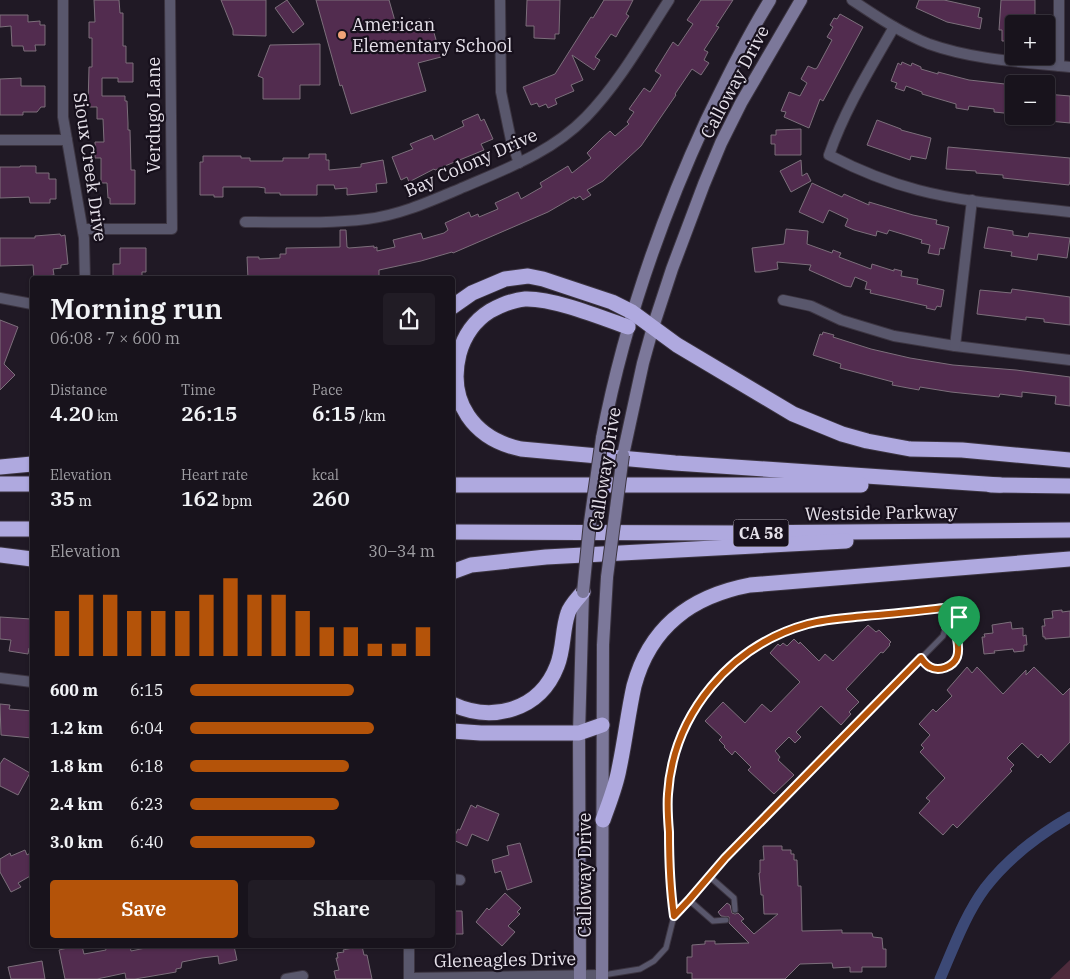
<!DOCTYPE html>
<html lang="en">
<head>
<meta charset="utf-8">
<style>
	:root { --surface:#18131c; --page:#211c25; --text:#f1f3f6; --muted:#9f9ea3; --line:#36323b; --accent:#b45309 }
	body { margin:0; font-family:"IBM Plex Serif",serif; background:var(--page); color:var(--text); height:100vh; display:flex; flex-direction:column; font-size:19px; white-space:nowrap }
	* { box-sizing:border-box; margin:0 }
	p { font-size:16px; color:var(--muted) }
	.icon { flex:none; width:28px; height:28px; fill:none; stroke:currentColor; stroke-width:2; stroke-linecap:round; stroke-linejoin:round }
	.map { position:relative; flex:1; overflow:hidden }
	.panel { position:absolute; left:30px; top:276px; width:425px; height:672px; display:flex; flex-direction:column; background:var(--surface); border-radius:5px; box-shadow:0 1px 4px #0004,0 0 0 1px var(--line) }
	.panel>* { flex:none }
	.controls { position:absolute; left:1005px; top:15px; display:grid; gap:10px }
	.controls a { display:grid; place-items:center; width:50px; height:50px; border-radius:5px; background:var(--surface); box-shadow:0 1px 4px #0004,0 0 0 1px var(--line); font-size:25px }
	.pin { position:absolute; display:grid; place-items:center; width:42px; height:42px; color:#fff; margin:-51px -21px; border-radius:50% 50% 50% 0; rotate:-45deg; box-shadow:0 0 5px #0007 }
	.pin .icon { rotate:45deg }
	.round { display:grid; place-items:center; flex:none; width:52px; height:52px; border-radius:5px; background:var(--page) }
	.overview { display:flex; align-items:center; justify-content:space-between; height:85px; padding:0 20px }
	h1 { font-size:28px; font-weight:600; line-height:38px }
	.stats { display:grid; grid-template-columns:repeat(3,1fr); gap:8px; height:85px; padding:5px 20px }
	.stats div { display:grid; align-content:center }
	.stats b { font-size:21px; font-weight:600 }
	.stats small { font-size:14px; font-weight:400 }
	.stats p { font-size:14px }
	.chart { height:140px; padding:10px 20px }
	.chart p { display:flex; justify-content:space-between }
	.chart svg { width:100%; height:90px; margin-top:5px; stroke:var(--accent); stroke-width:6 }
	.action { display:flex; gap:10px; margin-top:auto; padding:10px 20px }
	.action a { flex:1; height:58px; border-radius:5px; background:var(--accent); color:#fff; font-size:20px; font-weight:600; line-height:58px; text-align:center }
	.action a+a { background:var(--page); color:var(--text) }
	ul { padding:0 20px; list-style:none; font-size:16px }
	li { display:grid; grid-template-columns:80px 60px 1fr; align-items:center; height:38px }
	li i { height:12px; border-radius:6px; background:var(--accent) }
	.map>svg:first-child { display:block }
</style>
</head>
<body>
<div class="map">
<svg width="1070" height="979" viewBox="0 0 1070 979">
	<rect width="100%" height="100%" fill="#201925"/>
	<path fill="#4e2b3c" d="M1070,960V979H1050Z"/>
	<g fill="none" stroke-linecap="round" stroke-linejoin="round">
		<path stroke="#3c4976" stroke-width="11" d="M940,979C953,949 965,915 985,888C1008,858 1037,836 1070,817"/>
	</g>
	<g fill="#522c4f" stroke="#7c6f7b">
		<path d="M94,0H119L120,13H123V46H126V63H133V82H118V78H102V96H125V101H127L128,123V130H130L131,170H135V204H110V198H108L107,183H101V158H95V142H104L103,119H97V107H88L89,67H92V38H89V22H95Z"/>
		<path d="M221,0H266V36L233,35V30Z"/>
		<path d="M287,0L304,24L293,33L275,8Z"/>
		<path d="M316,0H389L397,28L430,19L441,57L418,63L426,91L351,114L342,85L340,86Z"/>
		<path d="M527,0H560L559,34H555V39L534,38V26H526Z"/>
		<path d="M604,0H633L626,14L629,16L621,28L616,37L611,34L595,57L600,60L594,70L572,55L583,80L571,85L574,91L555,99L557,104L548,108L546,104L539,107L537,103L531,105L523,87L555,74L591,17L593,18Z"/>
		<path d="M701,0H733L716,26L719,27L704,50L708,52L704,60L709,63L701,75L692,69L675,94L676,95L641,146L603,181L587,190L591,195L583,200L580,196L575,199L574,197L548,212L453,253L452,252L421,261L379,270V279H357V276H335L248,279L247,257H259V259L280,258V254H286V248L340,247V230H346L347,247L349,248L374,246V248L377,247V251L395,247L393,240L421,233L423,239L444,233L448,230L445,223L469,212L471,217L478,214L479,217L498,209L495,203L508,197L518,192L521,199L542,187L540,183L568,166L572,173L591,158L587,153L602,138L610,131L615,136L629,124L627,122L634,112L629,109L644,88L650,92L661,75L655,71L673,42L678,46L693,24L687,20Z"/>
		<path d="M919,0H944L980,8L978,17L982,18L980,29L947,22L916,8Z"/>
		<path d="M1001,0H1035V24H1014V41H1002V30H999Z"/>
		<path d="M840,14L863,27L823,101L820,99L809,128L784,117L786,112L781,111L789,92L800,96L807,83L801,79L808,66L815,69L817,68L832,40L827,37L833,27L830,25L834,18L837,19Z"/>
		<path d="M0,15H28V22L40,21V25H45V45H35L36,51H24L23,46H12L11,26L0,27Z"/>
		<path d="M320,44V85H300V99H263V78L258,76L270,45Z"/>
		<path d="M902,62L911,66L912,63L921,67V69L938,74V72L969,80L1014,85V114L994,112V109L969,106L968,110L956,108V104L922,94V92L906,86L904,91L895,88L897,83L891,81L898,63L901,65Z"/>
		<path d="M21,78V86H45V107H41L37,112H23V115H0V79Z"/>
		<path d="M1046,94L1070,96V123L1049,121L1050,116H1046Z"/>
		<path d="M478,114L481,121L484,119L493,139L481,144L484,150L435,170L434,169L409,182L407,177L401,180L392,157L413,149L410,144L432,135L434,140L464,126L462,121Z"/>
		<path d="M877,120L901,129V130L931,138L926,159L911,156L910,160L867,145Z"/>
		<path d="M801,129V155H775V144H771V135H776V130Z"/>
		<path d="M948,147L1070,158V181L1069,185L1003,178V175L976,173V171L946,169Z"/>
		<path d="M309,154H326V160H329V170L361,167V164L383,160L387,183L376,184L377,192L347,195V188L335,189L334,185H317V195H280V193H265V188L258,187H223V197H214V195H200V162H203V156H241V158H250V161H283V158H309Z"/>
		<path d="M801,160L802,176L807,173L811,181L791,192L780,171Z"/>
		<path d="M20,166H36V173H49V179H56V199H50V203H30L29,197L0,198V167H20Z"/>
		<path d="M812,183L842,197L844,194L869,205V202L913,215L937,220L936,224L949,227L944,249L940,248L939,255L928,253L930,245L921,243L922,240L889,230L887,234L877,231L876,236L854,230L845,226L848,219L829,210L823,223L799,212Z"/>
		<path d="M988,227L1013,231V235L1028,237L1029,233L1070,238L1067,258L1038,254L1037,260L1011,256L1012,252L984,248Z"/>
		<path d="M786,229L808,231L807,244L832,253L833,250L841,253L839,257L871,269L872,264L894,271V269L902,271L901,276L918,279L917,284L944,290L941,307L937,306L935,310L926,308L927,306L870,293L871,290L865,289L867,282L855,277L851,287L845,286L809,270L811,265L777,262L778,269L760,272H755L752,248L784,244Z"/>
		<path d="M60,234L61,236L65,235L68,264L61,265V268L53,269L54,275L34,278L33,265L0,266V238H35V236Z"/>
		<path d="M120,248H146V272H142V279H113V264H120Z"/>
		<path d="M1012,289L1070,297V325L1044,322V319L1026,317V320L977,314L980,290L1011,293Z"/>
		<path d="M0,320L18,327L4,364L15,375L0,390Z"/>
		<path d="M823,332L834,335L833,337L871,349L910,358L953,365L1016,370L1070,377V406L1055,404L1056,396L1022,392V397L1000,394L999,397L951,392L920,387L919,390L892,385L893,382L840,368L841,364L813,355L820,334L822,335Z"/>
		<path d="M1062,610V612L1070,611V637L1045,639V637H1043L1042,626H1045L1044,619L1053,618L1052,611Z"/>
		<path d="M0,617L31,619L30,626H32V648H29L28,654L9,651L11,640L0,639Z"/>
		<path d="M1011,622L1012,629L1023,628V636L1026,635L1027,645H1024V651L1014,652L1013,649L994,651L995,653L984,654L982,637H985L984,634L993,633L992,625Z"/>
		<path d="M868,625L876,632L879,630L891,642L889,644L890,645L883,653L881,652L846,689L859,702L849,712L851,714L841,725L821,706L796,732L801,737L795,743L789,737L775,751L780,757L778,760L794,775L774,794L748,770L751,767L735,751L732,755L724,747L725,746L719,740L722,737L705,721L723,702L745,723L762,704L771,712L800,682L770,653L778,644L780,646L783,643L787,646L794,639L799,644L800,642L819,661L825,654L833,661Z"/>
		<path d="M967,667L972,673L977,667L1003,694L1026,670V675L1034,667L1063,695L1070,688V742L1050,763L1041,754L1038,758L1022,743L1007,758L1014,765L1010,769L1012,771L957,828L953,824L943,835L919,813L930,801L926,798L945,778L920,752L924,748L921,745L930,735L919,724L933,709L936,712L952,696L947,690Z"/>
		<path d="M0,704L10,705L9,709L32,711V738L1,735Z"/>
		<path d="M4,758L30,773L18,795L0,786V764Z"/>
		<path d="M471,805L476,808L477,805L499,814L488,841L472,834L467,846L453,840L458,829L460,830Z"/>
		<path d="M520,843L532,882L507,890L501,871L495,873L492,860L509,855L507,846Z"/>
		<path d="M763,846H782V850H791V854H794V860H797L798,886H801L802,931L842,930V933H872L873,937L882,938L883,949H886V967H862V972H850V967L833,968L832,963L800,964L785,979H692V973H687V957H692V945L705,944V941H715V944L749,943L729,923V917L721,916L718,912L727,903L730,905L732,913L735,914L738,913L744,919L741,921L754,934L778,914H764L763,895H761L759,873H760V860H764Z"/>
		<path d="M25,850L27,855L32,852V875L18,883L21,887L11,892L0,872V859L10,853L11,856Z"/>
		<path d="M505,893L521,908L517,912L520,914L508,926L515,932L502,946L476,922L487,908L489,910Z"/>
		<path d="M452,911H462L463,934H452Z"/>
		<path d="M76,946H82L84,954L106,950L105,946H130L131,951L155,946H234L237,960L219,964L218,956L202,958L182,962L181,968L176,969V972L135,979H126L125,973L97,979H65L59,950Z"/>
		<path d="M362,946L364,955H367L372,979H336L334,971L339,970L336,958H338L337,953L344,952L343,950Z"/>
		<path d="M42,961L45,979H11L8,967Z"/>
	</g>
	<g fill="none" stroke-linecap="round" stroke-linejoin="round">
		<g stroke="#3c3541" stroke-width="7">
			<g id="service">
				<path d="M921,658C923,661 926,665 930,667C939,672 953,667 957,657C961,649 957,640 956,632L946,626"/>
				<path d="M709,876L734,898L735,910"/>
				<path d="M689,900L713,921L726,920"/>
				<path d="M603,975L640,969L654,961L666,948L674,916L690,899L725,858L943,636L946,626L944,608C916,611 888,614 861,617C843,618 825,619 808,624C731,645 673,714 668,794C667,807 668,820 669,832C669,860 670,888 674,916"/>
			</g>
		</g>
		<g stroke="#3c3541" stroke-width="12">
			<g id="minor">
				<path d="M63,0V117L84,238L85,279"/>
				<path d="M500,0L501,92L511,140L519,163"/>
				<path d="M852,0C876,16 901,33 929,44C974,60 1023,62 1070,67"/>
				<path d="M894,27C870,69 845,109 829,155C858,170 887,182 918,190C967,203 1020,206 1070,212"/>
				<path d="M1059,66V0"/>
				<path d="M0,140H67"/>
				<path d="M245,222C286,222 327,224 367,219C401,215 433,200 464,187C508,168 552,152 586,117C619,83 643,40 669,0"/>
				<path d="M83,229H172L170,0"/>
				<path d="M0,298L32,304"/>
				<path d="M783,300L811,306L841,320L894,336L955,346L1070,360"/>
				<path d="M955,346L972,200"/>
				<path d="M0,678L32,682"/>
				<path d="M452,879L460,880"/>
				<path d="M409,978L602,975"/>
				<path d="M286,979L303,976"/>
				<path d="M409,979V946"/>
			</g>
		</g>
		<g stroke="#3c3541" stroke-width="14">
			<g id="secondary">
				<path d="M602,438C623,328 659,223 706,121C726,80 746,39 770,0"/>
				<path d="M623,455L643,363L653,327L672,269L704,184L721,143L741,103L801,0"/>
				<path d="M580,979L579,733L583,592"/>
				<path d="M602,979L603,645L607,577"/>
			</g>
		</g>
		<g stroke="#3c3541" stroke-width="17">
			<g id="motorway">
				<path d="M452,307L472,293L505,279L528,276L543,279L612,302L632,312L677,345L793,414L842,434L867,441L910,449L962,450L1070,460"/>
				<path d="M628,327C600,317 553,298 525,299C512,300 501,305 490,311C474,321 464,336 459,354C447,402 474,439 521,449L675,463L1000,485"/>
				<path d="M0,467L32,464"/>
				<path d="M0,484H32"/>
				<path d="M452,485H861"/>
				<path d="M991,485L1070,486"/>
				<path d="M0,529H32"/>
				<path d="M452,532L736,533L1070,530"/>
				<path d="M0,555L32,559"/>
				<path d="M452,572L471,565L546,557L846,541"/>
				<path d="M452,704C493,723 540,710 557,666C564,649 562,630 568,613C570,606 578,598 583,592"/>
				<path d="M452,731L481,733H579L602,725"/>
				<path d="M603,820C609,803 616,786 619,769C625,741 628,713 634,686C650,626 692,596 750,585L1070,559"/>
			</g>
		</g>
		<use href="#service" stroke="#59576c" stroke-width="5"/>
		<use href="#minor" stroke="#59576c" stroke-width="10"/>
		<use href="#secondary" stroke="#7c789a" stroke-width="12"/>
		<use href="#motorway" stroke="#afa9df" stroke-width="15"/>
		<g stroke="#3c3541" stroke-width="14" stroke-linecap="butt">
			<g id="secondary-bridge">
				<path d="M607,577L623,455"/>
				<path d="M583,592L590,522L602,438"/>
			</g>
		</g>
		<use href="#secondary-bridge" stroke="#7c789a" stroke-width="12"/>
	</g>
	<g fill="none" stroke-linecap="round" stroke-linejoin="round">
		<g stroke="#fff" stroke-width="10">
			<path id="route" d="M944,608L946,626L956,632C957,640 960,649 957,657C953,667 939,672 930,667C926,665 923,661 921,658L725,858L689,900L674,916C670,888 669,860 669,832C668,820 667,807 668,794C673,714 731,645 808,624C826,619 846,618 865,616C891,614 917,611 944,608Z"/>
		</g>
		<use href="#route" stroke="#b45309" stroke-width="6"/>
	</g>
	<circle fill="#f0a378" stroke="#17101c" stroke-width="2" cx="342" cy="35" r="5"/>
	<g text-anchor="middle" stroke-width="4.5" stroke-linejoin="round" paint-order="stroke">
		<rect fill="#17101c" stroke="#a8a2ac" stroke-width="1" x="733.5" y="519.5" width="55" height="27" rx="4"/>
		<g font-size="16" font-weight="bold" fill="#e6e1ea">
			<text x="761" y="539">CA 58</text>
		</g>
		<g font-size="18" fill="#e6e1ea" stroke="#17101c" text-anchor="start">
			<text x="352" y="31">American<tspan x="352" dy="21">Elementary School</tspan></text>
		</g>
		<g font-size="18" fill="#e6e1ea" stroke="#17101c">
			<text transform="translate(735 82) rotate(-62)" y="6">Calloway Drive</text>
			<text transform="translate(154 115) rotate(-90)" y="6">Verdugo Lane</text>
			<text transform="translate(471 163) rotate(-24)" y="6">Bay Colony Drive</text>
			<text transform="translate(90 167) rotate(82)" y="6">Sioux Creek Drive</text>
			<text transform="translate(605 469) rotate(-81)" y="6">Calloway Drive</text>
			<text transform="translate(881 513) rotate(-1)" y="6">Westside Parkway</text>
			<text transform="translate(585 875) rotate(-90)" y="6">Calloway Drive</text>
			<text transform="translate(505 960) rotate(-1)" y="6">Gleneagles Drive</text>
		</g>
	</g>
</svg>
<div class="controls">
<a>+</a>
<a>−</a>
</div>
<div class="pin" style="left:959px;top:647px;background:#1e9e55"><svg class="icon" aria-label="arrive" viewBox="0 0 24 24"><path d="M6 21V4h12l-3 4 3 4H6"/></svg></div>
<section class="panel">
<div class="overview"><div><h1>Morning run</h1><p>06:08 · 7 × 600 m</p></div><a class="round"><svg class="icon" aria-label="share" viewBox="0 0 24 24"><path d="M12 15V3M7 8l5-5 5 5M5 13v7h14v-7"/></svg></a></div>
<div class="stats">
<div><p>Distance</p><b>4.20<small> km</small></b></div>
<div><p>Time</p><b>26:15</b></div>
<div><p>Pace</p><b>6:15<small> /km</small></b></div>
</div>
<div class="stats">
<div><p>Elevation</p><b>35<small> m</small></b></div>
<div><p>Heart rate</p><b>162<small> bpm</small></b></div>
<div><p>kcal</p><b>260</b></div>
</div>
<div class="chart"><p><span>Elevation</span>30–34 m</p>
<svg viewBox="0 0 160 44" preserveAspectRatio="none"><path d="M5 44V22M15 44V14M25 44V14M35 44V22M45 44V22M55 44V22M65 44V14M75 44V6M85 44V14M95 44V14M105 44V22M115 44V30M125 44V30M135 44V38M145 44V38M155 44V30"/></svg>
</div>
<ul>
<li><b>600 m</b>6:15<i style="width:67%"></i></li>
<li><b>1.2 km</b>6:04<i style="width:75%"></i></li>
<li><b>1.8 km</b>6:18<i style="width:65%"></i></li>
<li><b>2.4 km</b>6:23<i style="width:61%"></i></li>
<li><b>3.0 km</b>6:40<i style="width:51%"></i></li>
</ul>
<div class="action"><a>Save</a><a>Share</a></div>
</section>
</div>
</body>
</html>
